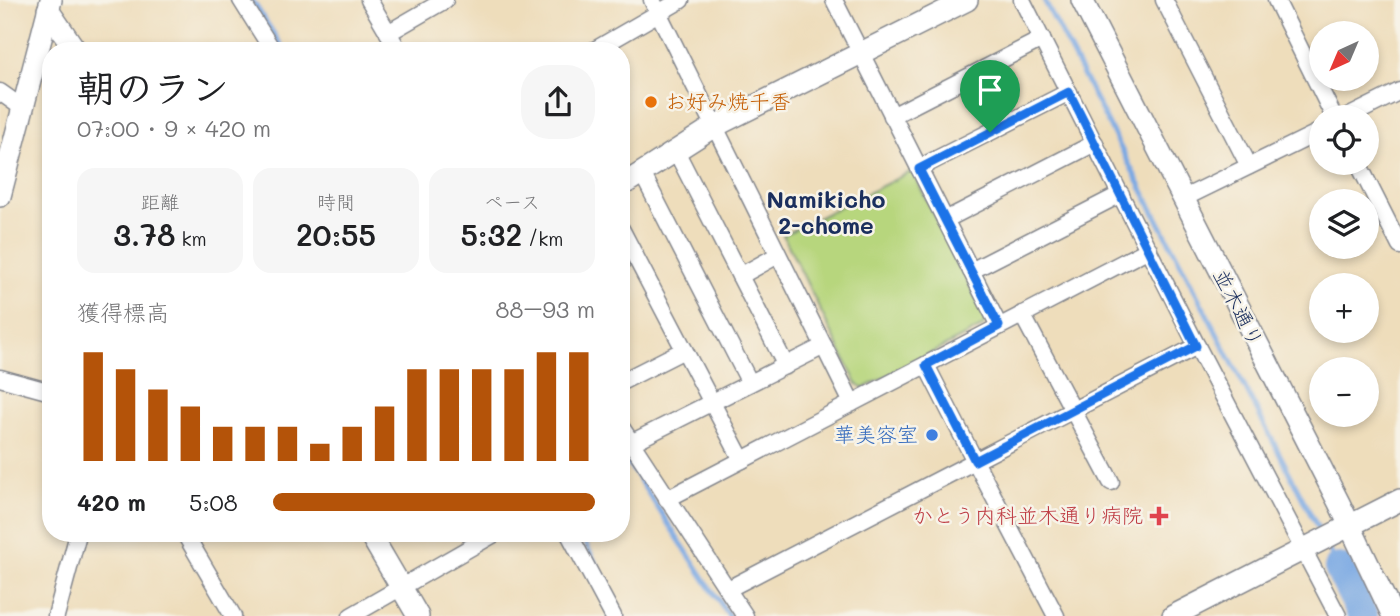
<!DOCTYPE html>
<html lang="ja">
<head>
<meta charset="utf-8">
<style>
	:root { --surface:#fff; --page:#f6f6f6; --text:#202124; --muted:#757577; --accent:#b45309 }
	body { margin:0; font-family:Mali,"Klee One",sans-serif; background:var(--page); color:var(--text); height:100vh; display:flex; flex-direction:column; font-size:26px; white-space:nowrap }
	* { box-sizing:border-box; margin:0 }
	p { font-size:23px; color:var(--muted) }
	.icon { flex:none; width:38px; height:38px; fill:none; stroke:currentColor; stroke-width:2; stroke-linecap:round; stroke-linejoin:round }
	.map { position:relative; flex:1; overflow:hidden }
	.sheet { position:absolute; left:42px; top:42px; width:588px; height:500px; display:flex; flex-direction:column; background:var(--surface); border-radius:28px; box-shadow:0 4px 10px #0003 }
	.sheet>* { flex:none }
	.needle { width:46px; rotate:224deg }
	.tools { position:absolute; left:1309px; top:21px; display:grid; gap:14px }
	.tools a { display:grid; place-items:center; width:70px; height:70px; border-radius:50%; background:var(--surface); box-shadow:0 4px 10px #0003; font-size:35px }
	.pin { position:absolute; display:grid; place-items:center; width:60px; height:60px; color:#fff; margin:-72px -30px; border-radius:50% 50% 50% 0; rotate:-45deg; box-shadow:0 0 7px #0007 }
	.pin .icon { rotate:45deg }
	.round { display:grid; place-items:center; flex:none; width:74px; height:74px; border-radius:28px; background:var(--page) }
	.summary { display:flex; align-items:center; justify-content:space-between; height:119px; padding:0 35px }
	h1 { font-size:38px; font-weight:600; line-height:52px }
	.stats { display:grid; grid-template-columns:repeat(3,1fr); gap:10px; height:119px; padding:7px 35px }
	.stats div { display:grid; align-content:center; border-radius:18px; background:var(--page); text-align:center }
	.stats b { font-size:30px; font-weight:600 }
	.stats small { font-size:19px; font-weight:400 }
	.stats p { font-size:19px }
	.chart { height:196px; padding:14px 35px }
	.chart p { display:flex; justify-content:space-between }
	.chart svg { width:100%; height:126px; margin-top:7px; stroke:var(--accent); stroke-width:6 }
	ul { padding:0 35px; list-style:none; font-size:23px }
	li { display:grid; grid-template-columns:112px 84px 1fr; align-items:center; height:52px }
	li i { height:18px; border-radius:9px; background:var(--accent) }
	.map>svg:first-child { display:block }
</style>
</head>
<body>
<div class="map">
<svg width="1400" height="616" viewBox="0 0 1400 616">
	<rect width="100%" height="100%" fill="#f7f3e8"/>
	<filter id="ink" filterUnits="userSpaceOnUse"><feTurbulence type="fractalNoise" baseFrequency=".0143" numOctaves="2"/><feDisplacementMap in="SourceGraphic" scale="14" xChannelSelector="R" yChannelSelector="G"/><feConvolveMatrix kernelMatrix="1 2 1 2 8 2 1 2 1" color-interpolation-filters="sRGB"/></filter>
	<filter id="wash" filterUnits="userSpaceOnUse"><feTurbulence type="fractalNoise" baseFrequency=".00686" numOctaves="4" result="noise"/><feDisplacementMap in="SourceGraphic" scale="28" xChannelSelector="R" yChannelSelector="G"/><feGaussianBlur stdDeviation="1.57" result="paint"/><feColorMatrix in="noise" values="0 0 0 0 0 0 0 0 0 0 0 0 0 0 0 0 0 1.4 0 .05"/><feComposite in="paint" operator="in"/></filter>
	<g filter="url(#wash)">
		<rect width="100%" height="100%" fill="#edb"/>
		<path fill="#b7d67d" stroke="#69826e" stroke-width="2" d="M912,171L987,320L982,327L864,388L857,384L783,235Z"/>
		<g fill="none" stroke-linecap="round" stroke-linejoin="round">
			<g stroke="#79a8e3" stroke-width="5">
				<path d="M252,0L285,51"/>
				<path d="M1044,0L1321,534"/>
				<path d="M621,452L729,616"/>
				<path d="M581,534L611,594"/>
				<path d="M1325,543L1339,568"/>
			</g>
			<path stroke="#79a8e3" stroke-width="30" d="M1339,568L1363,616"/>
		</g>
	</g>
	<g filter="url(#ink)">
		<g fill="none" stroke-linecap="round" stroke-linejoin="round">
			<g stroke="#84868c" stroke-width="19">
				<g id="minor">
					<path d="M241,0L273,51"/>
					<path d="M369,0L399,51"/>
					<path d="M652,0L852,403"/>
					<path d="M834,0L999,326"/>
					<path d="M1022,0L1197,346L1338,616"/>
					<path d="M1164,0L1249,166"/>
					<path d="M1276,0L1334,117"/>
					<path d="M388,33L445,0"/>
					<path d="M593,51L681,0"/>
					<path d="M0,92L24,109"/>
					<path d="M892,116L1042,39"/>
					<path d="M1348,117L1400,91"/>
					<path d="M676,151L786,366"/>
					<path d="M1358,163L1400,246"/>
					<path d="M919,168L1069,92"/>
					<path d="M642,173L750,383"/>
					<path d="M1182,199L1321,131"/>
					<path d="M945,220L1095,143"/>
					<path d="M621,229L742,460"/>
					<path d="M971,271L1121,194"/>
					<path d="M740,276L778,255"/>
					<path d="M1022,314L1111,482"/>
					<path d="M926,365L975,461L1197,346"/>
					<path d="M0,378L51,392"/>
					<path d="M621,382L684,350"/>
					<path d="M621,427L745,616"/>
					<path d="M631,443L824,346"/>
					<path d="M667,499L1149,249"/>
					<path d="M185,534L233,616"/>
					<path d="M569,534L613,616"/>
					<path d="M728,589L975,461L1056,616"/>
					<path d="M56,616L78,534"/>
					<path d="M351,616L494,534"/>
				</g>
			</g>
			<g stroke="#84868c" stroke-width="24">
				<g id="tertiary">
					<path d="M1082,0L1339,503L1393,616"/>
					<path d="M48,10L76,51"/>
					<path d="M621,186L713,127L967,0"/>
					<path d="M0,196L51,0"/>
					<path d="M370,534L418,616"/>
					<path d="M1173,616L1400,500"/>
				</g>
			</g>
			<use href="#minor" stroke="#fff" stroke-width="16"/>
			<use href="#tertiary" stroke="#fff" stroke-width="21"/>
		</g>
	</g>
	<g fill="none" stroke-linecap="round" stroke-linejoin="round" filter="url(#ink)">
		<g stroke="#fff" stroke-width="14">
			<path id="route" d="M1069,92L1196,346L975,461L926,365L999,326L919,169Z"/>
		</g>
		<use href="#route" stroke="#1a73e8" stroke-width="9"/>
	</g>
	<circle fill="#e8710a" stroke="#f7f3e8" stroke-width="2.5" cx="651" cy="102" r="7"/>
	<circle fill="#3f7fe0" stroke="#f7f3e8" stroke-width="2.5" cx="932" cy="435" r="7"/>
	<path fill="#e0444e" stroke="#f7f3e8" stroke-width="2.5" d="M1155.5 505.5h7v7h7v7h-7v7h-7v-7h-7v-7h7z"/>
	<g text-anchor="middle" stroke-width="5" stroke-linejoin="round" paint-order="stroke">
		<g font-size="21" fill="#c56008" stroke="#f7f3e8" text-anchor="start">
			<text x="665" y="109">お好み焼千香</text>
		</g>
		<g font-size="21" fill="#1b2f5e" stroke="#f7f3e8">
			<text transform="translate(1238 308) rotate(63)" y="7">並木通り</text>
		</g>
		<g font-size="21" fill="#366cbe" stroke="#f7f3e8" text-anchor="end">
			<text x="918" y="442">華美容室</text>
		</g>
		<g font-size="21" fill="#be3a42" stroke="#f7f3e8" text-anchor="end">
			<text x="1143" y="523">かとう内科並木通り病院</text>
		</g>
		<g font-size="23" font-weight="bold" fill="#1b2f5e" stroke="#f7f3e8">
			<text x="826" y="208">Namikicho<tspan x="826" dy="26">2-chome</tspan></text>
		</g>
	</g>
</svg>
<div class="tools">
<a><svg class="needle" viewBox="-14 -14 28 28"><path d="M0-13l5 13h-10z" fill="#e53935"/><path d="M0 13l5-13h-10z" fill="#757577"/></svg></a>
<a><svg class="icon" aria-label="locate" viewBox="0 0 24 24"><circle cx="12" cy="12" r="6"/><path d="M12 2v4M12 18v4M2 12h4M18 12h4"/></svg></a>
<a><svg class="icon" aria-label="layers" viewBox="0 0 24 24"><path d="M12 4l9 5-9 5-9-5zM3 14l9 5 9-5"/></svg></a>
<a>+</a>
<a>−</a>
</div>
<div class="pin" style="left:990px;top:132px;background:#1e9e55"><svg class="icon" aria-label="arrive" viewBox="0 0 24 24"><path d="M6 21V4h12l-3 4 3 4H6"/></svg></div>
<section class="sheet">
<div class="summary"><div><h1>朝のラン</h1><p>07:00 · 9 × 420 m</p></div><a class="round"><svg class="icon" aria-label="share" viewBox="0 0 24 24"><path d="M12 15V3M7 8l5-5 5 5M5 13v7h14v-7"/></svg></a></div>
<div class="stats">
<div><p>距離</p><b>3.78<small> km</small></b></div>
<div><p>時間</p><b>20:55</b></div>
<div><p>ペース</p><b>5:32<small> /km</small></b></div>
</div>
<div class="chart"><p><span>獲得標高</span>88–93 m</p>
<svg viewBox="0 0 160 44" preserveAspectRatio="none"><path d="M5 44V6M15 44V12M25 44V19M35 44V25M45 44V32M55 44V32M65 44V32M75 44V38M85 44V32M95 44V25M105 44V12M115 44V12M125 44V12M135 44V12M145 44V6M155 44V6"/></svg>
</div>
<ul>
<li><b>420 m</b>5:08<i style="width:100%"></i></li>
</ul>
</section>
</div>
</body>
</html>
